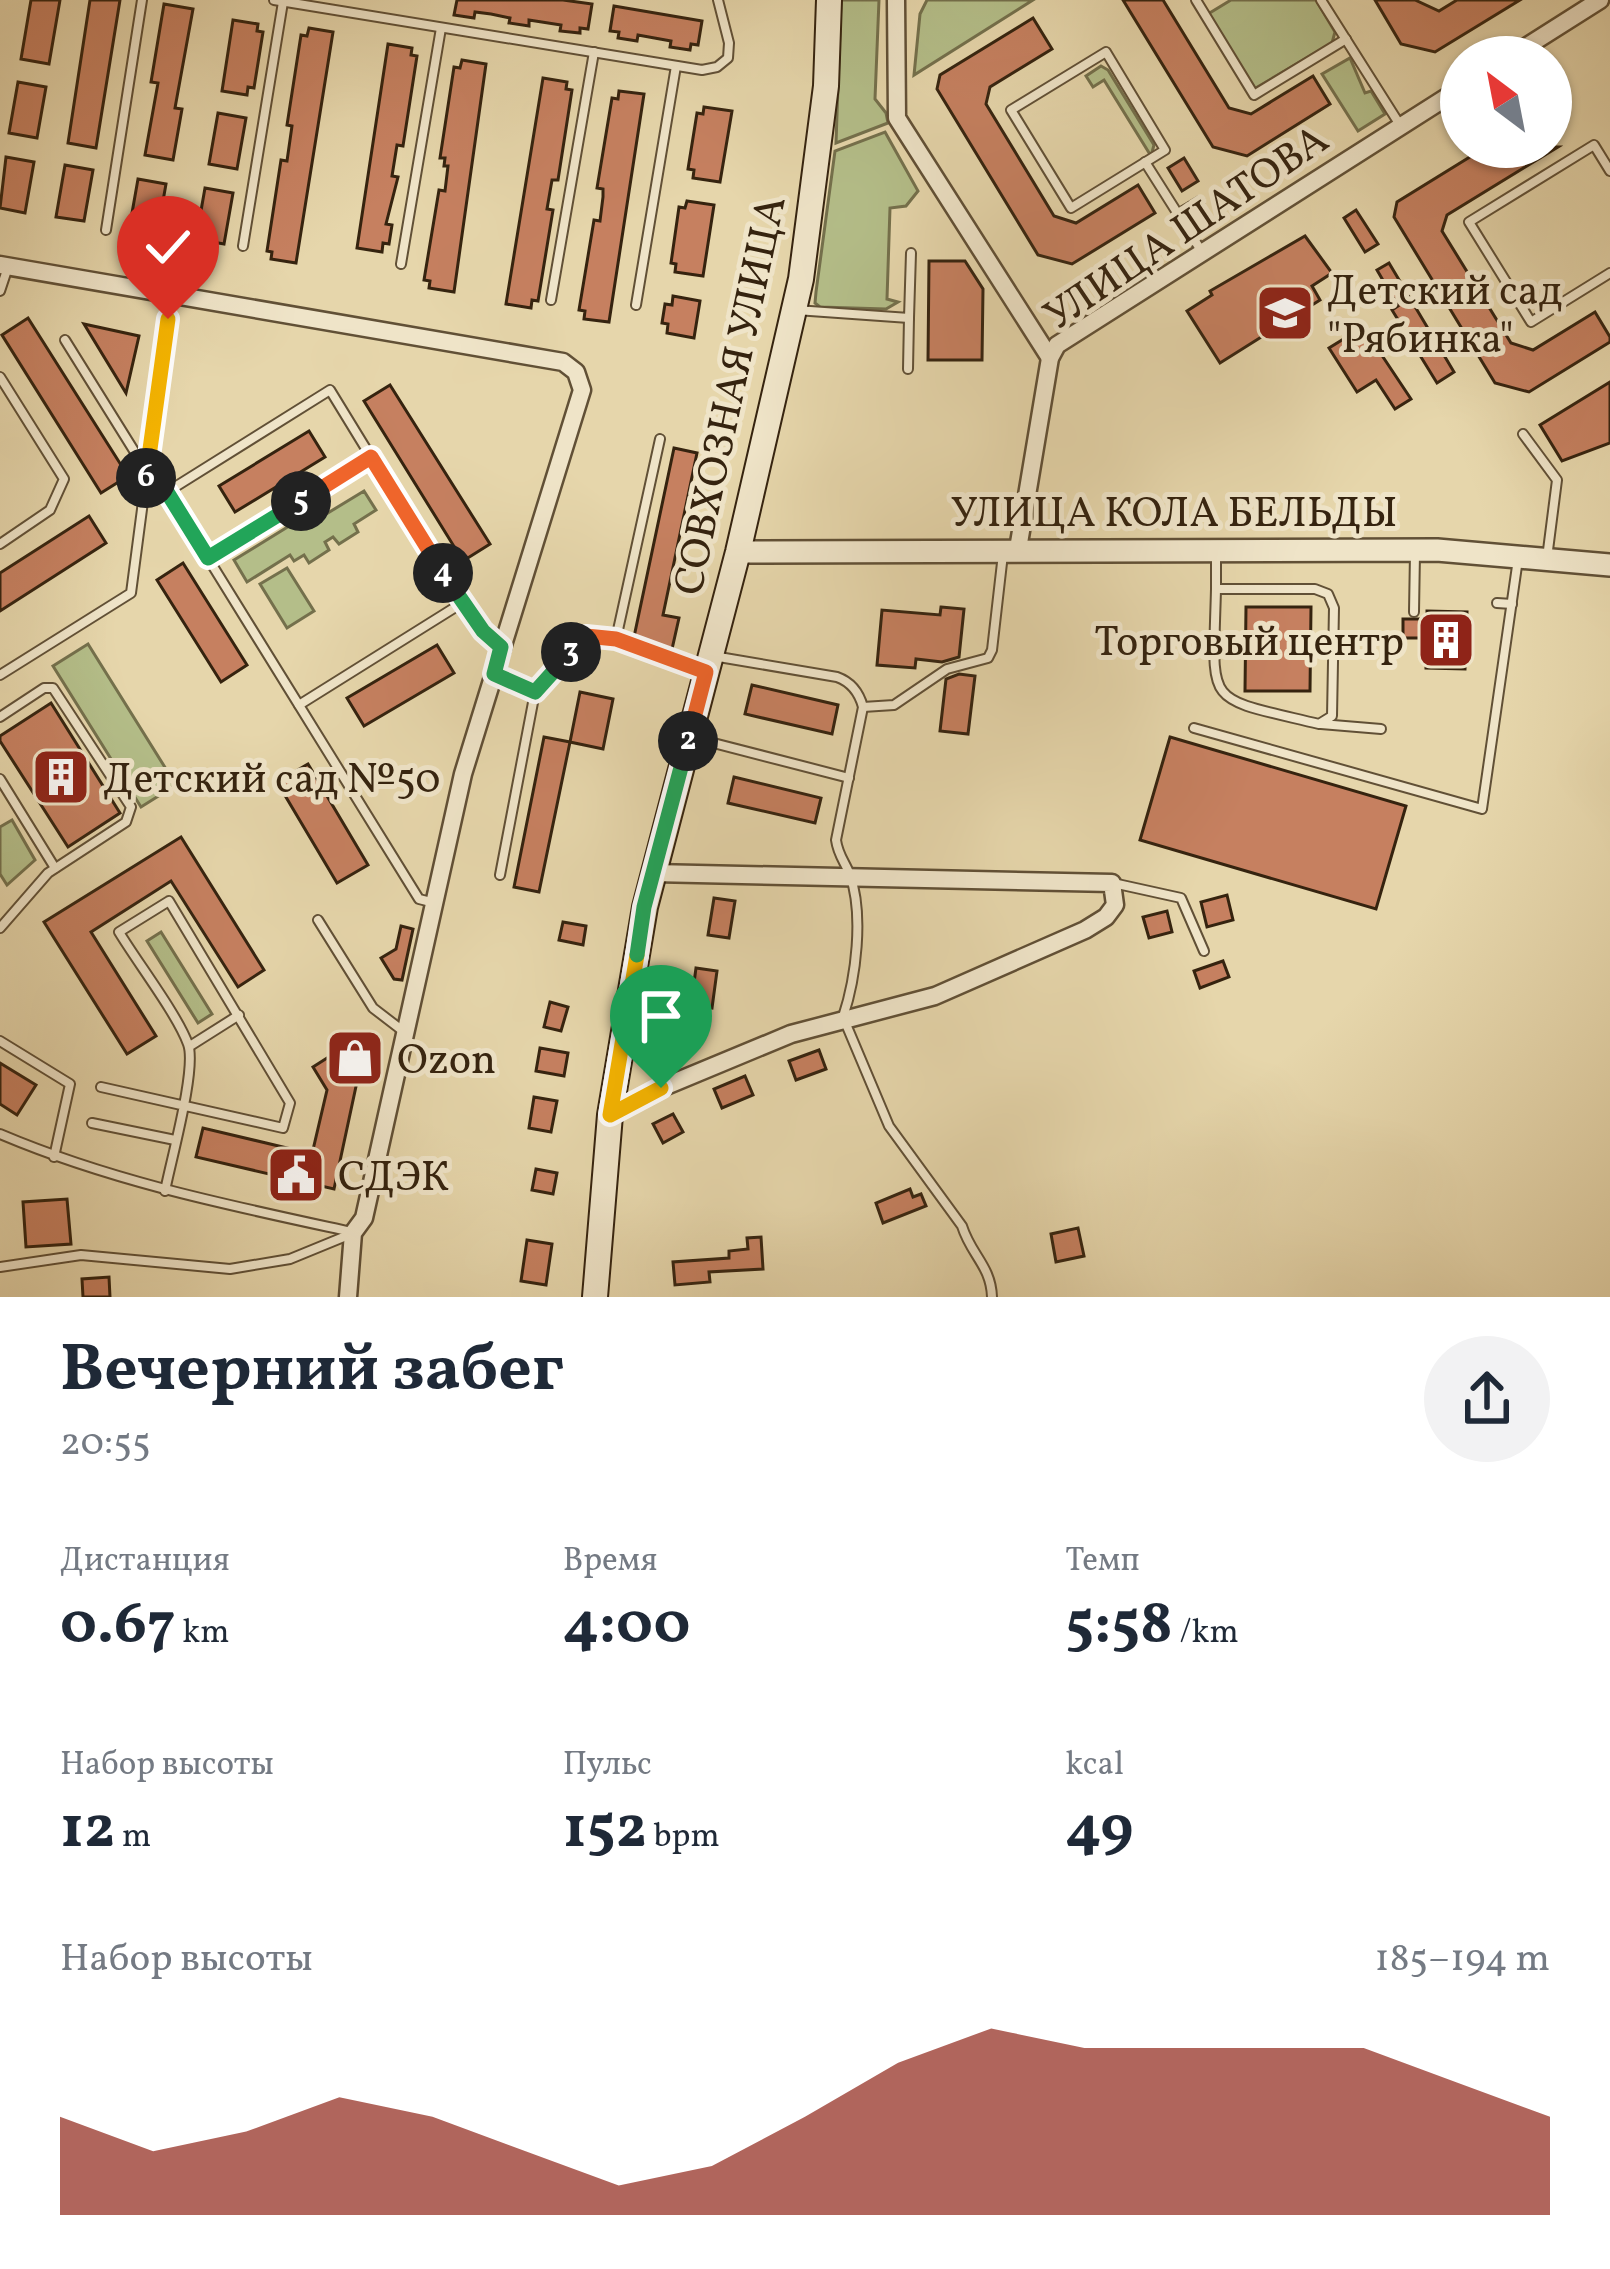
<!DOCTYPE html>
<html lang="ru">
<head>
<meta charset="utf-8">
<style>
	:root { --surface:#fff; --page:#f2f2f3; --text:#1f2937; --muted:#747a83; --accent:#8f2418 }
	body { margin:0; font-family:Vollkorn,serif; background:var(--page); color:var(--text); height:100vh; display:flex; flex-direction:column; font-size:45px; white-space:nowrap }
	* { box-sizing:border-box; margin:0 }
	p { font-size:39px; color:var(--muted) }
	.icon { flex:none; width:66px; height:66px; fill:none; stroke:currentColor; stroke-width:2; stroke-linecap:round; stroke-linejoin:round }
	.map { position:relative; height:1297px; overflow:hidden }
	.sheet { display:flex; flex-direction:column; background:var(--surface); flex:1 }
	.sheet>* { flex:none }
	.needle { width:78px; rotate:328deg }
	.tools { position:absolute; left:1440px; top:36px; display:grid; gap:24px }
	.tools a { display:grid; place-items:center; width:132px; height:132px; border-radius:50%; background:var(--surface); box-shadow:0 3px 9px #0004; font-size:60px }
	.pin { position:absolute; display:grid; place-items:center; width:102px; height:102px; color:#fff; margin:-123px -51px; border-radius:50% 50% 50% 0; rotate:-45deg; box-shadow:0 0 12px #0007 }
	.pin .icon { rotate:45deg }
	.km { position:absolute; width:60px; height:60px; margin:-30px; border-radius:50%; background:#222; color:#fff; font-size:33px; line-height:60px; text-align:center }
	.round { display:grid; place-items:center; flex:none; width:126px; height:126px; border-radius:63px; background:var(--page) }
	.summary { display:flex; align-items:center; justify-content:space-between; height:204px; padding:0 60px }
	h1 { font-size:66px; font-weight:700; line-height:90px }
	.metrics { display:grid; grid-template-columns:repeat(3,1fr); gap:18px; height:204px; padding:12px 60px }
	.metrics div { display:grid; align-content:center }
	.metrics b { font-size:60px; font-weight:700 }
	.metrics small { font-size:33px; font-weight:400 }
	.metrics p { font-size:33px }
	.chart { height:336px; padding:24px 60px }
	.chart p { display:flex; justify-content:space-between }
	.chart svg { width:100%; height:216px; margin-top:12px; fill:var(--accent); opacity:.7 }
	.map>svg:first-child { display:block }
</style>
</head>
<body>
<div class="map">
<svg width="1610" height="1297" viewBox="0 0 1610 1297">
	<rect width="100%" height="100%" fill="#e6d6ab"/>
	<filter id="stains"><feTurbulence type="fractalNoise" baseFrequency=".00167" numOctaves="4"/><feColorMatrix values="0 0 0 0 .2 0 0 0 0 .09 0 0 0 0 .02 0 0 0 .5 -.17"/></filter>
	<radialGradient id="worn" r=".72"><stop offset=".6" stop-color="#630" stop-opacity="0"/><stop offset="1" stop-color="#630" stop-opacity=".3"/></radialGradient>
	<g fill="#b4be89" stroke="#74704c" stroke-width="3">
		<path d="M841,0H879L875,99L886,113L888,123L836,143Z"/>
		<path d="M927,0H1033L914,75L920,14Z"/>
		<path d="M1231,0H1316L1335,32L1332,43L1254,89L1208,14Z"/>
		<path d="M1350,58L1365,93L1371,91L1385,114L1358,131L1322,74Z"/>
		<path d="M1101,66L1108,70L1154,145L1151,156L1104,80L1093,87L1086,76Z"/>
		<path d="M885,132L918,191L906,206L890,208L887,299L898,302L886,309L820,307L815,303L816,292L835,151Z"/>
		<path d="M364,491L376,510L354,524L358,532L339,544L333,537L325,542L329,550L309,563L304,555L294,561L290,555L247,582L234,560L307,515L313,522Z"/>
		<path d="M287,568L314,611L287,628L260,584Z"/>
		<path d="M88,644L176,785L141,807L53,666Z"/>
		<path d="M12,820L35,860L7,885L0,874V827Z"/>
		<path d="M161,932L212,1014L198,1023L147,941Z"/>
	</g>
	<g fill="#c68060" stroke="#35230f" stroke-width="3">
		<path d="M31,0H60L49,64L21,59Z"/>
		<path d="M90,0H120L96,148L68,143Z"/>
		<path d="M457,0H563L592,4L588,29L580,28V33L560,31L561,25L529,20V26L509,23L510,18L491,14L475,12L474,18L454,15Z"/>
		<path d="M1123,0H1163L1229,108L1251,114L1313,76L1330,104L1247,156L1213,147Z"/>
		<path d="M1375,0H1415L1439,11L1457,0H1520L1435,52L1401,44Z"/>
		<path d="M164,4L193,9L175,108L182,109L173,160L145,155L158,83L151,82Z"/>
		<path d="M614,6L702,21L698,45L691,44L690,50L670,47L671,41L638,35L637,41L618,38L619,32L610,31Z"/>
		<path d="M1033,18L1052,49L990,87L986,104L1054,216L1076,223L1138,185L1155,213L1072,264L1038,255L937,89L940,75Z"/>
		<path d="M233,20L258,24L257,31L263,32L254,88L248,87L247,95L222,91Z"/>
		<path d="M309,28L333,32L296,263L271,259L272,252L267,251L281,160L287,161L292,126L287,125L301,35L307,36Z"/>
		<path d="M388,44L412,48L411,55L417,56L403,146L397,145L392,176L398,177L386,224L392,225L389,244L383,243L382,252L357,248Z"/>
		<path d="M462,60L486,64L454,292L429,288L430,281L424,280L439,190L445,191L448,166H444L445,158H440L454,67L460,68Z"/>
		<path d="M543,78L567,82L566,89L572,90L558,180H552L547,209L553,210L538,301L532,300L531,308L506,304Z"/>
		<path d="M18,82L46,87L37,138L9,133Z"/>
		<path d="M619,91L644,94L609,322L584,319L585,311L579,310L594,220L600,221L603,197V189L597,188L612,98L618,99Z"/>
		<path d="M704,107L732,111L720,182L693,178L694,170L688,169L697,113L703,114Z"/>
		<path d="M218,113L246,118L237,169L209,164Z"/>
		<path d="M1486,147H1558L1447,215L1442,231L1511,343L1533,350L1595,312L1610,337V342L1529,392L1495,383L1394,217L1397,202Z"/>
		<path d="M6,157L34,162L25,213L0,208Z"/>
		<path d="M1184,158L1198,181L1182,191L1168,168Z"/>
		<path d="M65,165L93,170L84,221L56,217Z"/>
		<path d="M138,179L166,184L157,235L129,230Z"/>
		<path d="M205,188L233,193L224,244L196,239Z"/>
		<path d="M687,201L714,205L703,276L675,272L676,264L671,263L679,207L685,208Z"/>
		<path d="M1356,210L1378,244L1365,252L1344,218Z"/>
		<path d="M1305,236L1332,273L1312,286L1320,300L1220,363L1187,311L1212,295L1210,291Z"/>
		<path d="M929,261H965L983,289L982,360H928Z"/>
		<path d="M1389,263L1454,372L1437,383L1392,310L1398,306L1377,270Z"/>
		<path d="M673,296L700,301L694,338L667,333L668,324L662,323L665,304L672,305Z"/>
		<path d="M28,318L128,476L101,493L2,335Z"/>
		<path d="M84,324L139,336L126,393Z"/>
		<path d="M1363,327L1411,399L1395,409L1376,380L1357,392L1329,348Z"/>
		<path d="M1610,382V443L1562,461L1540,425Z"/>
		<path d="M390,385L490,544L463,561L364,401Z"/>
		<path d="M309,431L325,457L235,512L219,486Z"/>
		<path d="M674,448L697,453L663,615L679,618L672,649L634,637Z"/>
		<path d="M89,516L106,543L0,611V573Z"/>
		<path d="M183,563L247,665L221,682L157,580Z"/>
		<path d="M941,607L964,609L959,657L942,662L916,659L915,668L877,665L882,610L940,615Z"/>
		<path d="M1246,607H1311L1310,691H1245Z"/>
		<path d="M1427,611L1467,612L1465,669L1426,668V638H1403V619H1427Z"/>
		<path d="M437,645L454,673L364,726L347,698Z"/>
		<path d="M959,674L975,676L968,734L940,731L946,679Z"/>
		<path d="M752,685L838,705L832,734L745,714Z"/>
		<path d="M580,692L613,699L603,749L570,742Z"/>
		<path d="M51,703L120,813L68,847L0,741V736Z"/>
		<path d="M544,737L570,742L539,892L514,887Z"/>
		<path d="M1170,737L1406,806L1376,909L1140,840Z"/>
		<path d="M308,764L368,865L337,883L277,782Z"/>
		<path d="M734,777L821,798L815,823L728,803Z"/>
		<path d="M181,837L264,970L238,987L171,881L91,932L156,1036L127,1054L44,922Z"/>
		<path d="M1227,895L1233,920L1207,927L1201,902Z"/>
		<path d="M714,898L735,901L729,938L708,935Z"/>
		<path d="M1167,911L1172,932L1149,938L1143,917Z"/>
		<path d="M563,922L586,926L583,945L559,940Z"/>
		<path d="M401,926L413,929L402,980L394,979L381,958L396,949Z"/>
		<path d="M1223,961L1229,977L1200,988L1194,971Z"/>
		<path d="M696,968L717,971L712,1008L691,1005Z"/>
		<path d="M550,1002L568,1007L561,1031L544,1027Z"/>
		<path d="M349,1044L361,1063L334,1189L196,1157L203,1128L312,1154L327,1090L313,1067Z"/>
		<path d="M540,1048L568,1053L564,1076L536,1071Z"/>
		<path d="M819,1050L826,1069L796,1080L789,1061Z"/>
		<path d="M0,1063L36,1085L17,1115L0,1104Z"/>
		<path d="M745,1076L753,1095L722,1108L714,1089Z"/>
		<path d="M534,1097L557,1101L551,1132L529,1128Z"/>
		<path d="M673,1114L683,1132L663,1143L653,1124Z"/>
		<path d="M536,1169L557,1173L553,1194L532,1190Z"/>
		<path d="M910,1189L913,1197L921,1194L926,1206L883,1223L876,1203Z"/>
		<path d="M67,1199L71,1244L26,1247L23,1202Z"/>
		<path d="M1078,1228L1084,1256L1056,1262L1051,1234Z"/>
		<path d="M761,1237L763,1269L709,1272L710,1282L675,1285L673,1262L729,1258V1251L748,1249L747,1238Z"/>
		<path d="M527,1240L552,1244L546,1285L521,1281Z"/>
		<path d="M109,1277L110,1297H83L82,1279Z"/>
	</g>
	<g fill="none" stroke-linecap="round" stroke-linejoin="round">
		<g stroke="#615036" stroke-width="12">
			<g id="service">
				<path d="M274,0L702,70L717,67L728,58L729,43L718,0"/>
				<path d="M1196,0L1254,95L1346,39"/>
				<path d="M1321,0L1400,125"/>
				<path d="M1106,52L1165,150L1071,208L1011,110Z"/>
				<path d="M1145,162L1202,252"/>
				<path d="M1610,171L1594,145L1469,222L1531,322L1610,273"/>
				<path d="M1178,214L1200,201"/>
				<path d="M106,230L142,0"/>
				<path d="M243,246L283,2"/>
				<path d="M401,264L441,28"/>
				<path d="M0,291L7,270"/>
				<path d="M551,300L594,52"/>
				<path d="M636,305L676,66"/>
				<path d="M796,310L909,318L911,253"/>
				<path d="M65,340L146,470"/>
				<path d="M908,369L909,318"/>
				<path d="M0,377L64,479L50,510L0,544"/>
				<path d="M1523,434L1557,480L1547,558"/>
				<path d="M144,488L167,492L330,390L371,457"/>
				<path d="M167,492L419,899L431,902"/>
				<path d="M208,558L371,457C407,514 450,603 500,646"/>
				<path d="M1216,589H1315L1328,594L1334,608L1332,716L1319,724C1202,696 1213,709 1216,589Z"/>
				<path d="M1216,589V554"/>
				<path d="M1497,603L1512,604"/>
				<path d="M1414,612L1415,553"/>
				<path d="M616,639L660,439"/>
				<path d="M713,656L837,677C851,682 859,692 863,707L836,840C838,855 845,862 850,875C864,915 856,978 843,1017L889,1126L962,1226C971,1255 991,1266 992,1297"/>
				<path d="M0,675L131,593L170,296"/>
				<path d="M497,675L535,692"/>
				<path d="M299,705L462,603"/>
				<path d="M863,707L894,705L947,669L988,658L992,650L1003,554"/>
				<path d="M0,717L44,688H53L131,807L126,822L48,873L0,928"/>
				<path d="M1321,724L1381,729"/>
				<path d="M1194,728L1482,809L1518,559"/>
				<path d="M694,738L849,778"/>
				<path d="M0,779L55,868"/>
				<path d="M500,875L535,692L586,636L616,639L700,670"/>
				<path d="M1113,883L1181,898L1204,951"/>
				<path d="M318,920L373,1008L403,1031"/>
				<path d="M0,1041L70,1084L54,1157"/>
				<path d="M190,1046L239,1015"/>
				<path d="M101,1087L283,1128L290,1103L169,901L119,932C137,962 177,1014 188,1044C197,1068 171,1160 165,1191"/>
				<path d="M92,1123L175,1140"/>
				<path d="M0,1134C113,1182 232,1206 352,1232"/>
				<path d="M0,1267L81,1255L230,1269L290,1259L351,1234"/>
			</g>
		</g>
		<g stroke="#615036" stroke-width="21">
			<g id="minor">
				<path d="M896,0L897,118L1050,358"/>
				<path d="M1510,57L1600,0"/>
				<path d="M0,265L563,362L576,372L582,390L463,774L364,1218L353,1233L348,1297"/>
				<path d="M1018,549L1050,358L1057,345L1461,88"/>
				<path d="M610,1115L661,1088L791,1034L935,996L1085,930L1106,917L1115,905L1112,883L653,873"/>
			</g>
		</g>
		<g stroke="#615036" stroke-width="26">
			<path id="tertiary" d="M738,552L1437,550L1610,565"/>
		</g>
		<g stroke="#35230f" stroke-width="28">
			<path id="secondary" d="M595,1297L610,1115L645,907L738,552L801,279L826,86L829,0"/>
		</g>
		<use href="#service" stroke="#efe4c8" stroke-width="8"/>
		<use href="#minor" stroke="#efe4c8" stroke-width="16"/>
		<use href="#tertiary" stroke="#efe4c8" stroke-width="21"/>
		<use href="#secondary" stroke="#efe4c8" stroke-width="24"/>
	</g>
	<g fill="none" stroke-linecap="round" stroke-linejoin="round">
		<g stroke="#fff" stroke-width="24">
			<path id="split-1" d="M637,955L610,1115L661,1088"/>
		</g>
		<g stroke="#fff" stroke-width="24">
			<path id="split-2" d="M637,955L644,907L688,741"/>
		</g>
		<g stroke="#fff" stroke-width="24">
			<path id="split-3" d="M571,652L586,636L616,639L706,672L688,741"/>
		</g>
		<g stroke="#fff" stroke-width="24">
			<path id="split-4" d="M443,573L483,631L501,647L494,674L535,692L571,652"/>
		</g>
		<g stroke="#fff" stroke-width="24">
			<path id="split-5" d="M301,501L371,457L443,573"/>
		</g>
		<g stroke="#fff" stroke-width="24">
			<path id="split-6" d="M146,478L144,488L167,492L208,558L301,501"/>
		</g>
		<g stroke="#fff" stroke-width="24">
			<path id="split-7" d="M146,478L168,319"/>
		</g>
		<use href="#split-1" stroke="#f5b400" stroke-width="15"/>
		<use href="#split-2" stroke="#22a559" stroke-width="15"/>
		<use href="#split-3" stroke="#f0652b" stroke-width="15"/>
		<use href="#split-4" stroke="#22a559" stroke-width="15"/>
		<use href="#split-5" stroke="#f0652b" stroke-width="15"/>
		<use href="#split-6" stroke="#22a559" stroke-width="15"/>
		<use href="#split-7" stroke="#f5b400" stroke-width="15"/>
	</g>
	<defs>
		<g id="school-square" transform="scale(3)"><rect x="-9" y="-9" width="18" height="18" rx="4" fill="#8f2418" stroke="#efe4c8"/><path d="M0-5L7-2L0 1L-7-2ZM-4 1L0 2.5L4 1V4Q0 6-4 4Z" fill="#fff"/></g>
		<g id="building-square" transform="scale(3)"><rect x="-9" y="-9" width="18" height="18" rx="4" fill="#8f2418" stroke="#efe4c8"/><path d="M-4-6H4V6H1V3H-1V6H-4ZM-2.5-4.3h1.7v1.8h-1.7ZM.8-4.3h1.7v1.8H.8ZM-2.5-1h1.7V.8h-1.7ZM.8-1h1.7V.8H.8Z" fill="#fff"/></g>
		<g id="shop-square" transform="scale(3)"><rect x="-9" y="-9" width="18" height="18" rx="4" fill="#8f2418" stroke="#efe4c8"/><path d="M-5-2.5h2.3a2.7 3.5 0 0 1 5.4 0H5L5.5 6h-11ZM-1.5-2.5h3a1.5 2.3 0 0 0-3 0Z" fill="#fff"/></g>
		<g id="civic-square" transform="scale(3)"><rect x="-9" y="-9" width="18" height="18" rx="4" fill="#8f2418" stroke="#efe4c8"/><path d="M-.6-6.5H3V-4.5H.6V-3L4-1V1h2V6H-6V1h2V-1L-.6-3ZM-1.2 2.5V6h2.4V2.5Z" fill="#fff"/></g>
	</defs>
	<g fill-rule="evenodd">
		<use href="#school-square" x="1285" y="313"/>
		<use href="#building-square" x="1446" y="640"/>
		<use href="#building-square" x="61" y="777"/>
		<use href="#shop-square" x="355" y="1058"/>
		<use href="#civic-square" x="296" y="1175"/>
	</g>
	<g text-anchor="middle" stroke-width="10" stroke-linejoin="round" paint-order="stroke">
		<g font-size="42" fill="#35230f" stroke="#efe4c8">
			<text transform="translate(1185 226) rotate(-34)" y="15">УЛИЦА ШАТОВА</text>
			<text transform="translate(728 395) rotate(-78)" y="15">СОВХОЗНАЯ УЛИЦА</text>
			<text x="1174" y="526">УЛИЦА КОЛА БЕЛЬДЫ</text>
		</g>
		<g font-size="42" fill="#35230f" stroke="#efe4c8" text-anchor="start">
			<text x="1327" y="304">Детский сад<tspan x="1327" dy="48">"Рябинка"</tspan></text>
			<text x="1404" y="655" text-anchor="end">Торговый центр</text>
			<text x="103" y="792">Детский сад №50</text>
			<text x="397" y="1073">Ozon</text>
			<text x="338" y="1190">СДЭК</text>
		</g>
	</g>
	<rect width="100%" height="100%" filter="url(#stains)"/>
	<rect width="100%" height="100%" fill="url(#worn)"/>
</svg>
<div class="tools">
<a><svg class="needle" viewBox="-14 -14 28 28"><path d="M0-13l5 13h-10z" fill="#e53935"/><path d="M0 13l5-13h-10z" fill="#747a83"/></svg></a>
</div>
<div class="pin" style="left:661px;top:1088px;background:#1e9e55"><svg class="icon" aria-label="arrive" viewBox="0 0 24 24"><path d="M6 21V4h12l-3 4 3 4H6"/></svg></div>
<div class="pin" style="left:168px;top:319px;background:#d93025"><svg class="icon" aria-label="check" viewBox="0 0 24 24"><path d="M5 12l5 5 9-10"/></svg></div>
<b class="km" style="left:688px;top:741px">2</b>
<b class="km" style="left:571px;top:652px">3</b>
<b class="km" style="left:443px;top:573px">4</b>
<b class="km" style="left:301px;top:501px">5</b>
<b class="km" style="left:146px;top:478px">6</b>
</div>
<section class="sheet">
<div class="summary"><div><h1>Вечерний забег</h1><p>20:55</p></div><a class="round"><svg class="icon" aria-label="share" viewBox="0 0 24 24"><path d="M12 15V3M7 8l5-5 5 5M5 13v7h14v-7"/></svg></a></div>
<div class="metrics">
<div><p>Дистанция</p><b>0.67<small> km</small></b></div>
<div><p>Время</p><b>4:00</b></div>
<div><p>Темп</p><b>5:58<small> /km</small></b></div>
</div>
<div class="metrics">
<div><p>Набор высоты</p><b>12<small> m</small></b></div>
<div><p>Пульс</p><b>152<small> bpm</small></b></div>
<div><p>kcal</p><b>49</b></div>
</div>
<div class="chart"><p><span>Набор высоты</span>185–194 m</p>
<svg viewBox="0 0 160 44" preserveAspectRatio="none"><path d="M0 44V24L10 31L20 27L30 20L40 24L50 31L60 38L70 34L80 24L90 13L100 6L110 10L120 10L130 10L140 10L150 17L160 24V44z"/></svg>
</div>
</section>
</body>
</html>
